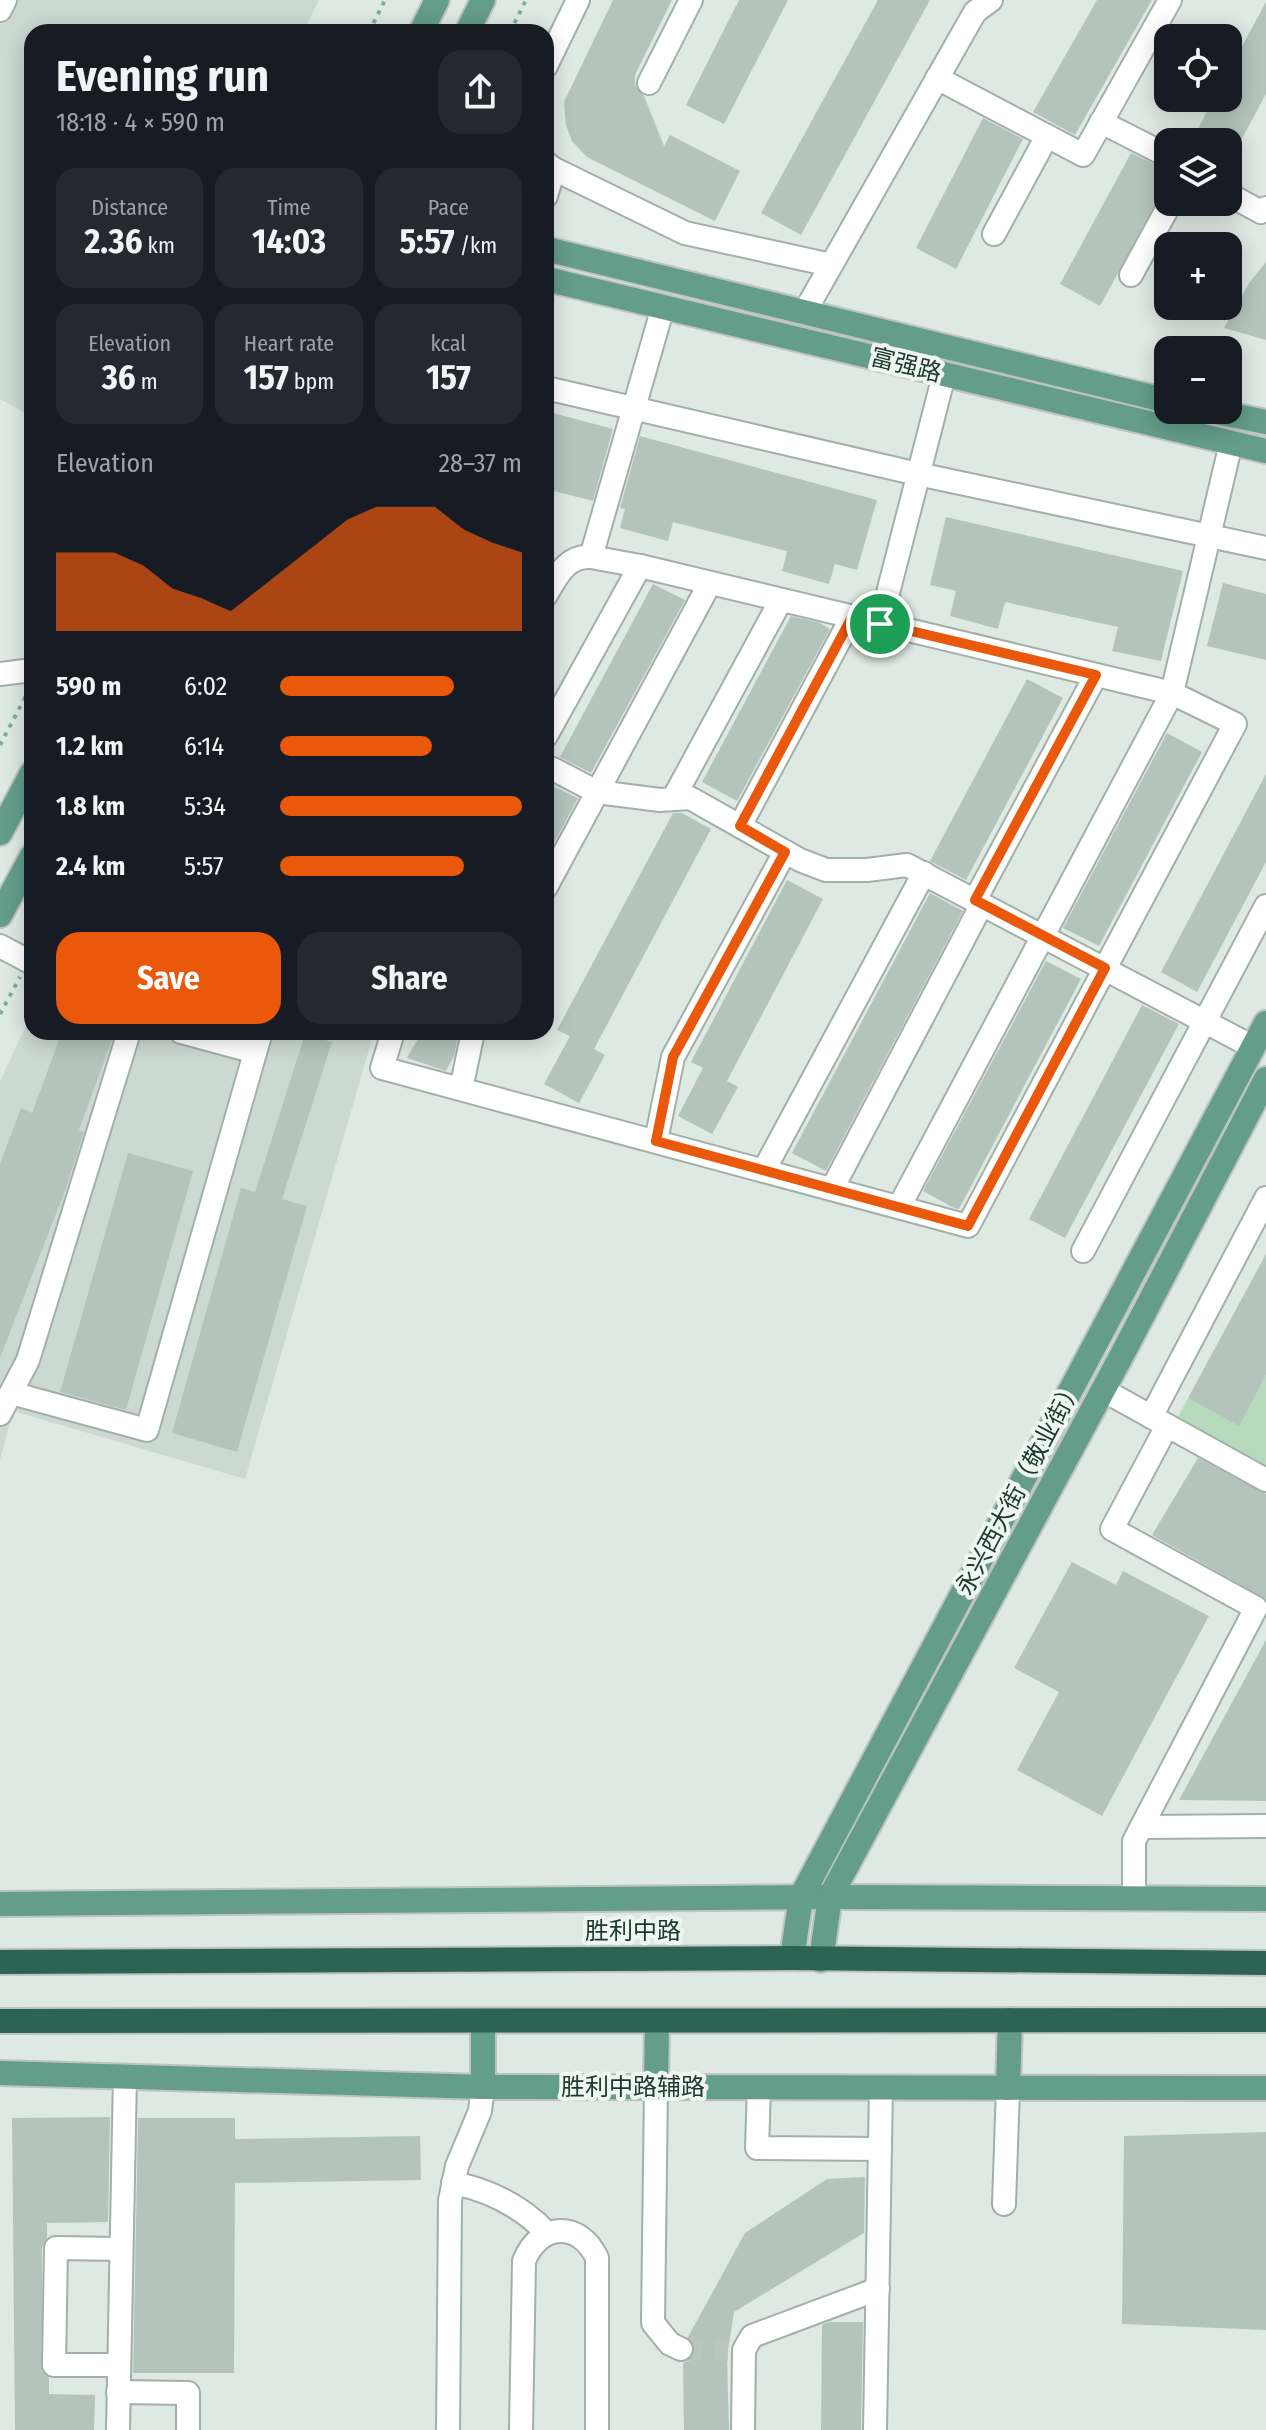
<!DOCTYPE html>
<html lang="en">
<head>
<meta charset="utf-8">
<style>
	:root { --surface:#171b24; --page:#242831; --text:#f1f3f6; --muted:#9ea1a6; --accent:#ea580c }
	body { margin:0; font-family:"Fira Sans Condensed","Noto Sans SC",sans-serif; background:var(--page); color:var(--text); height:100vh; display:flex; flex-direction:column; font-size:30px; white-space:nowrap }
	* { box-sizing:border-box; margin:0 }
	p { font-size:26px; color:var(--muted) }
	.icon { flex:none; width:44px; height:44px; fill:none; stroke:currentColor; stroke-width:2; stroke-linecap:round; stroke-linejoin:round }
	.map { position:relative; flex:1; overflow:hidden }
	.sheet { position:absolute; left:24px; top:24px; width:530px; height:1016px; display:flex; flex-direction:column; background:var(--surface); border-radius:24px; box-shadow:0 4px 20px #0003 }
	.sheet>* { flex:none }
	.controls { position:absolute; left:1154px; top:24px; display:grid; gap:16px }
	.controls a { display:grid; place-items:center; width:88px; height:88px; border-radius:16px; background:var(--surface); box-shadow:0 4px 20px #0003; font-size:40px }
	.pin { position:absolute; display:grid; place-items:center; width:68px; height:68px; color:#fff; margin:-34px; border:4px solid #fff; border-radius:50%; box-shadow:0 2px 8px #0007 }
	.round { display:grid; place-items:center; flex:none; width:84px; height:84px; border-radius:24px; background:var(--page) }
	.head { display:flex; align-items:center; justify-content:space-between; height:136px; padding:0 32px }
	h1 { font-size:44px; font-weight:700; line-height:60px }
	.metrics { display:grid; grid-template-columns:repeat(3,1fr); gap:12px; height:136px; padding:8px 32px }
	.metrics div { display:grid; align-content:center; border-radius:20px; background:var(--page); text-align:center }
	.metrics b { font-size:34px; font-weight:700 }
	.metrics small { font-size:22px; font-weight:400 }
	.metrics p { font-size:22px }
	.chart { height:224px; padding:16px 32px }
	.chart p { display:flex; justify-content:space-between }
	.chart svg { width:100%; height:144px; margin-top:8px; fill:var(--accent); opacity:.7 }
	.cta { display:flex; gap:16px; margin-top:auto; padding:16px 32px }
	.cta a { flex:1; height:92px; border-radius:24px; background:var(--accent); color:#fff; font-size:32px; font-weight:700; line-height:92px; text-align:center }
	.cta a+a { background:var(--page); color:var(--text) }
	ul { padding:0 32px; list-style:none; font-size:26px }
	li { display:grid; grid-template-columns:128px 96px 1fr; align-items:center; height:60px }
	li i { height:20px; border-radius:10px; background:var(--accent) }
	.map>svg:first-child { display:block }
</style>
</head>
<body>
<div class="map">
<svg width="1266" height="2430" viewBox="0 0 1266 2430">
	<rect width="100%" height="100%" fill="#dee9e3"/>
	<g fill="#ccd9d2">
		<path d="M0,0H319L303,32H32V417L0,399Z"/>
		<path d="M32,1013V1032H374L245,1479L13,1411L0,1460V1081Z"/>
	</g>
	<path fill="#b7dabd" d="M1266,1375V1469L1177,1419L1188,1398L1239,1425Z"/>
	<g fill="#b4c4bc">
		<path d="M613,0H672L635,75V85L644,96L664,146L670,135L740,171L715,221L587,157L572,141L566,125L564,102Z"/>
		<path d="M739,0H788L724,124L686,105Z"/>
		<path d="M878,0H930L801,235L761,213Z"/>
		<path d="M1097,0H1152L1075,135L1033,112Z"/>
		<path d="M1266,2V94L1240,142H1191L1214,98H1228V72Z"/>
		<path d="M983,118L1023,139L956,269L916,248Z"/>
		<path d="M1131,153L1168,170V182L1100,306L1060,284Z"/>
		<path d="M1266,262V340L1224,328L1249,283Z"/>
		<path d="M546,411L613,429L593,501L546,489Z"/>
		<path d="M640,436L877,500L857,570L835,564L829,584L782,571L787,551L673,522L668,541L620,528L625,509L620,508Z"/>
		<path d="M946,517L1183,571L1161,661L1112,651L1118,627L1005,602L998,629L950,616L956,591L930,585Z"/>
		<path d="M1223,583L1266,594V660L1207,646Z"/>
		<path d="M653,584L685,600L591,773L560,757Z"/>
		<path d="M791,616L820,623L830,629L737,801L702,782Z"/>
		<path d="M1027,679L1063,698L966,880L930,861Z"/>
		<path d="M1167,733L1202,752L1099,946L1063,928Z"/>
		<path d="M1266,774V862L1197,992L1161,972Z"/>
		<path d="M546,783L578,798L546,858Z"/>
		<path d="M673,813H682L711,829L594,1049L605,1055L579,1103L544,1084L570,1036L557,1030Z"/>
		<path d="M787,880L823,899L727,1081L738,1087L712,1134L678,1116L703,1068L691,1062Z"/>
		<path d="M930,893L963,911L826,1171L792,1153Z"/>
		<path d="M1046,961L1081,979L959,1209L954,1208L923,1191Z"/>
		<path d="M1142,1005L1179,1024L1065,1238L1029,1219Z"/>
		<path d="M62,1032H99L113,1037L79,1130L84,1132L66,1188L0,1358V1164L21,1108L32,1113Z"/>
		<path d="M422,1032H459L454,1056L446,1071L407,1058Z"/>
		<path d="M305,1034L332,1042L282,1199L307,1206L237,1452L172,1433L241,1188L255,1192Z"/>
		<path d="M128,1153L193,1171L126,1410L60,1392Z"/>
		<path d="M1266,1254V1375L1239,1426L1188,1398Z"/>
		<path d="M1198,1458L1266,1494V1599L1152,1535Z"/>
		<path d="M1072,1562L1116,1585L1123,1571L1209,1616L1102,1816L1017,1770L1059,1692L1014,1668Z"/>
		<path d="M1266,1640V1801L1179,1800Z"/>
		<path d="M110,2117L108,2222L47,2223V2238L42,2248V2371L49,2378V2394L95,2395L94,2430H15L12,2118Z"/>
		<path d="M138,2118H235V2139L420,2136L421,2180L235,2183L234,2373H133Z"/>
		<path d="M1266,2132V2330L1122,2324L1124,2136Z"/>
		<path d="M865,2177L864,2233L734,2312L727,2356L729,2430H684L683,2363L690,2360L695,2348L688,2337L745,2233L827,2179Z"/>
		<path d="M829,2322H863L861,2430H821L822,2325Z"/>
	</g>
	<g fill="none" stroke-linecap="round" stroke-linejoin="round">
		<path stroke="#b8c6bf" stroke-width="22" stroke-dasharray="22 11" stroke-linecap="butt" d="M681,2349L728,2350"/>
		<g stroke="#a1b0a9" stroke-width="26">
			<g id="minor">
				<path d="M0,10L5,0"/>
				<path d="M546,66L578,0"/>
				<path d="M937,78L1083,155L1170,0"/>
				<path d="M649,83L691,0"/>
				<path d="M1101,122L1168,156"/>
				<path d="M546,163L554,169L685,233L831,265"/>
				<path d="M1228,194L1261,212L1266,208"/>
				<path d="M546,196L554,169"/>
				<path d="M994,234L1047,136"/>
				<path d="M1131,275L1171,202"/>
				<path d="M804,313L975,12L991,0"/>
				<path d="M546,388L918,474L1266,548"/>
				<path d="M640,566L591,557L663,307"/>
				<path d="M546,595C557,576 567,555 591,557"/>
				<path d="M880,624L944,375"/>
				<path d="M0,674L32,670"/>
				<path d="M546,769H553L597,792L660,800L690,798L800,860L826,870H867L907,865L1253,1047"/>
				<path d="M673,799L781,600"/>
				<path d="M740,826L852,617"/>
				<path d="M546,887L710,583"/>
				<path d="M975,900L1096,675"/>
				<path d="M0,946L32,963"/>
				<path d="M181,1032L255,1052"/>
				<path d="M393,1032L382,1068L968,1226L1235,724L1172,693L640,566L546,736"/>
				<path d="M461,1089L473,1032"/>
				<path d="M656,1141L673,1057L785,852"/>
				<path d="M764,1170L924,873"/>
				<path d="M832,1189L982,904"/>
				<path d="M899,1207L1172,693L1231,443"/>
				<path d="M1083,1251L1266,906"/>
				<path d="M1103,1390L1266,1480"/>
				<path d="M11,1393L147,1430L261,1032"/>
				<path d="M0,1414L28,1360L129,1032"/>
				<path d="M1151,1417L1266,1198"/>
				<path d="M1142,1827L1266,1826"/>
				<path d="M1134,1899V1841L1256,1608L1112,1529L1167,1426"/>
				<path d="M656,2087L653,2323L670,2344L681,2349"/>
				<path d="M759,2087L757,2148L880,2149"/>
				<path d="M453,2183C489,2190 522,2207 547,2233"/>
				<path d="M1004,2204L1008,2088"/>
				<path d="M118,2365H54L56,2248L120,2249"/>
				<path d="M118,2392L188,2393V2430"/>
				<path d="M118,2430L125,2076"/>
				<path d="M448,2430L450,2200L457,2166L480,2111L483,2087"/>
				<path d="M521,2430L524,2261C539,2223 579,2220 597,2258V2430"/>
				<path d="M743,2430L744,2350L752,2336L878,2289"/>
				<path d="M875,2430L881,2087"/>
			</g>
		</g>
		<g stroke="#bcc3c1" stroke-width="28">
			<g id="major">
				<path d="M421,32L437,0"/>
				<path d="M467,32L483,0"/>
				<path d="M546,249L1168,401"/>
				<path d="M546,279L1266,451"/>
				<path d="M1206,410L1266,422"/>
				<path d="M0,833L32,773"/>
				<path d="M0,915L32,856"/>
				<path d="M0,1904L830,1897L1266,1899"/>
				<path d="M792,1958L801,1897L1266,1023"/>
				<path d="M821,1960L830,1897L1123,1353L1266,1079"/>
				<path d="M0,2073L483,2087L1266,2088"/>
				<path d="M483,2087V2021"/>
				<path d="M656,2087L657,2021"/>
				<path d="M1008,2088L1010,2020"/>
			</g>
		</g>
		<g stroke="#bcc3c1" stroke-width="28">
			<g id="highway">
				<path d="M0,1962L792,1958L1266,1963"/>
				<path d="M0,2021L1266,2020"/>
			</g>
		</g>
		<g stroke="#80ac99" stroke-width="4" stroke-dasharray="4 6" stroke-linecap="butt">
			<path d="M369,32L385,0"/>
			<path d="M510,32L526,0"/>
			<path d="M0,745L29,690"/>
			<path d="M0,1014L20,977"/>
		</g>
		<use href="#minor" stroke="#fff" stroke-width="22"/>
		<use href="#major" stroke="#649d89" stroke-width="24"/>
		<use href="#highway" stroke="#2d6353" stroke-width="24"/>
	</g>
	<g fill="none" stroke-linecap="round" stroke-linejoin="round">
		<g stroke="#fff" stroke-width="16">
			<path id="route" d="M852,617L1096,675L975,900L1105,968L968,1226L656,1141L673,1057L785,852L740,826Z"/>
		</g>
		<use href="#route" stroke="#ea580c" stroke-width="10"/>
	</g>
	<g text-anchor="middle" stroke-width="8" stroke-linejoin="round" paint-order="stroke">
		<g font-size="24" fill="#20382f" stroke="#eef6f1">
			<text transform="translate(906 365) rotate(14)" y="8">富强路</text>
			<text transform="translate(1019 1487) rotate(-62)" y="8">永兴西大街（敬业街）</text>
			<text x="633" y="1939">胜利中路</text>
			<text x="633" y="2095">胜利中路辅路</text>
		</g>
	</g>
</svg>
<div class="controls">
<a><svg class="icon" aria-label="locate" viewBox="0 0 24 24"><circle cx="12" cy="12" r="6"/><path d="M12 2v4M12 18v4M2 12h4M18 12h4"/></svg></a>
<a><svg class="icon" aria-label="layers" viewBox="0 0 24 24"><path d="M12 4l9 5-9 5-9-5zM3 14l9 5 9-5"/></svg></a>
<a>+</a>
<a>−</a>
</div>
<div class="pin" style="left:880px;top:624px;background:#1e9e55"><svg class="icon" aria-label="arrive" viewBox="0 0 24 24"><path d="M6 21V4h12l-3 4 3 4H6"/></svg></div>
<section class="sheet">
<div class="head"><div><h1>Evening run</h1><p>18:18 · 4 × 590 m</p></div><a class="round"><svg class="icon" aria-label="share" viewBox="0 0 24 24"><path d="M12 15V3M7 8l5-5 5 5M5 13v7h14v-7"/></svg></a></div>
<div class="metrics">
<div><p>Distance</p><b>2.36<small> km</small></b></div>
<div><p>Time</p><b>14:03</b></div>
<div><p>Pace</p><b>5:57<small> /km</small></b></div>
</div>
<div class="metrics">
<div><p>Elevation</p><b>36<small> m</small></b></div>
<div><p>Heart rate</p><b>157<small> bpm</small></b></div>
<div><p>kcal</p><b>157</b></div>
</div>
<div class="chart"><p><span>Elevation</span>28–37 m</p>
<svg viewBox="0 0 160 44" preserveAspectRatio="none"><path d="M0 44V20L10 20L20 20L30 24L40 31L50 34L60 38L70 31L80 24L90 17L100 10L110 6L120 6L130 6L140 13L150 17L160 20V44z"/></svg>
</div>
<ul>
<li><b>590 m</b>6:02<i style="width:72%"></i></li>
<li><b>1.2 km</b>6:14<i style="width:63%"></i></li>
<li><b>1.8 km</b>5:34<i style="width:100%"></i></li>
<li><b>2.4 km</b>5:57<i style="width:76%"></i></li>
</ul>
<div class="cta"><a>Save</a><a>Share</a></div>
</section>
</div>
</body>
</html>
